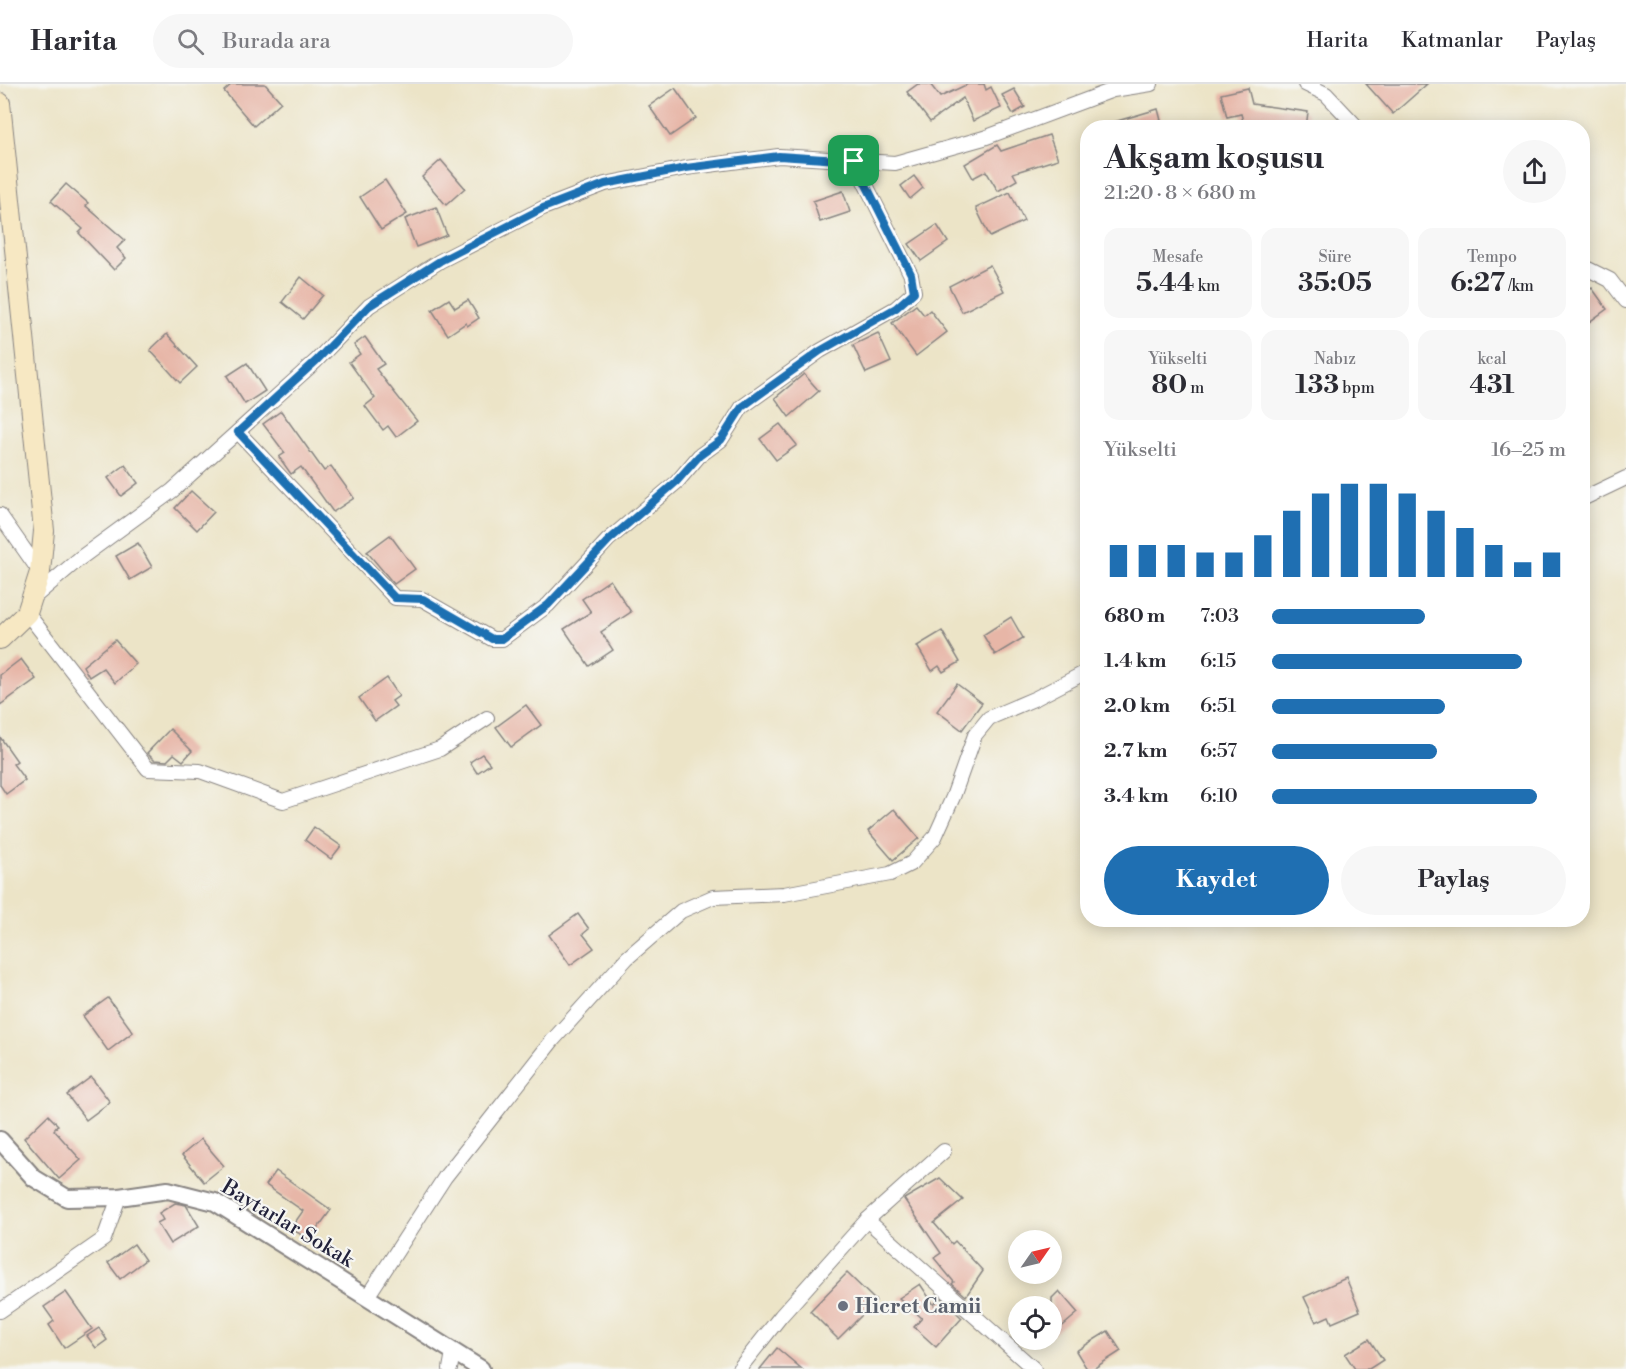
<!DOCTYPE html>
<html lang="tr">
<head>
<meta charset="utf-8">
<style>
	:root { --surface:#fff; --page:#f7f7f7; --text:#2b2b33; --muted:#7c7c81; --line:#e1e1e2; --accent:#1f6fb2 }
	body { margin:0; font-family:"Libre Bodoni",serif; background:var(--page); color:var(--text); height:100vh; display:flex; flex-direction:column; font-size:22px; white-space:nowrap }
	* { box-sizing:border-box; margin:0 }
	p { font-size:20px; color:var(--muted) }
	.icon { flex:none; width:33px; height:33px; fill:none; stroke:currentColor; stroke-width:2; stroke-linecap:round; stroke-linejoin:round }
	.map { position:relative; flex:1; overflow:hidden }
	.side { position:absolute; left:1080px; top:36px; width:510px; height:807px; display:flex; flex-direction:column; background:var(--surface); border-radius:24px; box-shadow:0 3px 15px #0003 }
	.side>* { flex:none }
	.needle { width:39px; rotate:56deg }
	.controls { position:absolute; left:1008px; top:1146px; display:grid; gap:12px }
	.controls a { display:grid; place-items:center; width:54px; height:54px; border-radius:50%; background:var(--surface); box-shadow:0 3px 15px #0003; font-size:30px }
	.pin { position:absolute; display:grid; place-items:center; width:51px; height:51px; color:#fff; margin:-26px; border-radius:12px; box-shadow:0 3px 9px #0006 }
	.round { display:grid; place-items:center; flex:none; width:63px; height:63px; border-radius:32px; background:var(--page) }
	.head { display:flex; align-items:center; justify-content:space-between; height:102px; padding:0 24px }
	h1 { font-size:33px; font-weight:800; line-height:45px }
	.figures { display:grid; grid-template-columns:repeat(3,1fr); gap:9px; height:102px; padding:6px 24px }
	.figures div { display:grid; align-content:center; border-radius:15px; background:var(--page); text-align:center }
	.figures b { font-size:26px; font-weight:800 }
	.figures small { font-size:16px; font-weight:400 }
	.figures p { font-size:16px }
	.chart { height:168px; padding:12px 24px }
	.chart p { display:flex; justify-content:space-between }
	.chart svg { width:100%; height:108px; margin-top:6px; stroke:var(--accent); stroke-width:6 }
	.action { display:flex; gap:12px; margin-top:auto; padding:12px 24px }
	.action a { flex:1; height:69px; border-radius:36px; background:var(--accent); color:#fff; font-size:24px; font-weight:800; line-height:69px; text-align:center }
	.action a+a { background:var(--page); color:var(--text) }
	ul { padding:0 24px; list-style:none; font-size:20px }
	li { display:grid; grid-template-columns:96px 72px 1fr; align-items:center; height:45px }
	li i { height:15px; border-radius:8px; background:var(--accent) }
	header { display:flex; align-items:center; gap:36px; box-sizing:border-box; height:84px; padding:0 30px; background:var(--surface); border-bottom:2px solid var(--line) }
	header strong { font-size:28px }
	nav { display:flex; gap:33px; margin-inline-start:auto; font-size:21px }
	.search { width:420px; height:54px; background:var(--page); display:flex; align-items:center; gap:15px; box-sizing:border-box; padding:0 21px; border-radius:33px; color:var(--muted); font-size:22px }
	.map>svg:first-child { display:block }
</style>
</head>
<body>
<header>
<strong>Harita</strong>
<div class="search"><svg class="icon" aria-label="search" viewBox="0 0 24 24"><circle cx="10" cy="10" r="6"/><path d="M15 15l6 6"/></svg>Burada ara</div>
<nav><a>Harita</a><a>Katmanlar</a><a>Paylaş</a></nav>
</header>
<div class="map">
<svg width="1626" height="1285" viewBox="0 0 1626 1285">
	<rect width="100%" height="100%" fill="#f6f6f2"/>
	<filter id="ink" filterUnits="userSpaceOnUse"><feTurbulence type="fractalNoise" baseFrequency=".0167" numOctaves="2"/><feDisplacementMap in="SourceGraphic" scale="12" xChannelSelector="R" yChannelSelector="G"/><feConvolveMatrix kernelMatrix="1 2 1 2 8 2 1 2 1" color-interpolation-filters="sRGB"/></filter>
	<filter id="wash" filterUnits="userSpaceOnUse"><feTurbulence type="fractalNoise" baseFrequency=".008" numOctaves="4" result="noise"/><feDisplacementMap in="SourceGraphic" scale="24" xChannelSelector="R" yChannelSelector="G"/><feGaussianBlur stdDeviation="1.35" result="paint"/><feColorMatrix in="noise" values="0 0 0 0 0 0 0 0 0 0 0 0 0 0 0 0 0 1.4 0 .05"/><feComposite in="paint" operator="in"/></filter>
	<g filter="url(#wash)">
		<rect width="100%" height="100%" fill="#ece4c7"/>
		<g id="blocks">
			<g fill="#e7b6a7">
				<path d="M232,0H265L281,18L254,42L224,7Z"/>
				<path d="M918,0H930L940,13L968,0H984L986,6L991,3L1001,24L973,37L963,14L930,38L907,8Z"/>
				<path d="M1366,0H1427L1393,30Z"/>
				<path d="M675,4L696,34L670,52L649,22Z"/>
				<path d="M1248,4L1252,20L1308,28L1306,44H1245L1241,30L1227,33L1221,10Z"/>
				<path d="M1014,5L1025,23L1013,30L1002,11Z"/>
				<path d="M1158,25L1163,44H1108L1107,40Z"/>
				<path d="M1049,51L1058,75L1013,89L1017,96L998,107L986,87L973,94L965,80L997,61L1001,67Z"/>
				<path d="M441,76L465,104L446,121L422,93Z"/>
				<path d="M914,92L923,104L910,115L901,102Z"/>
				<path d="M385,96L407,130L381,146L360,113Z"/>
				<path d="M66,100L88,119L86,122L125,156L117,164L126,174L114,186L79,149L83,145L51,117Z"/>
				<path d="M843,107L850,128L820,138L813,117Z"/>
				<path d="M1010,108L1024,137L990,153L976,124Z"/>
				<path d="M436,123L447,151L416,163L405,135Z"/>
				<path d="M937,141L948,158L921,177L909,160Z"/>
				<path d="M990,181L1004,207L962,228L949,202Z"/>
				<path d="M301,193L323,211L303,235L282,218Z"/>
				<path d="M1592,204L1607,225L1582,243V210Z"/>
				<path d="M449,215L455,224L468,216L479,234L467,242L466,239L448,251L432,226Z"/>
				<path d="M916,221L924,231L930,226L947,248L916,272L892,239Z"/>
				<path d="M878,249L891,278L866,289L853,261Z"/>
				<path d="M167,250L197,283L180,299L150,266Z"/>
				<path d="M365,253L384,280L376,285L417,337L396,353L388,342L383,346L365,322L375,314L349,278L360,270L354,261Z"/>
				<path d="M247,279L265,307L245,320L227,292Z"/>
				<path d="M804,290L819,307L789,333L775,314Z"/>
				<path d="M281,327L324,387L331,382L354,414L333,428L301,383L291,390L279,373L285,369L263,340Z"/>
				<path d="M780,340L797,361L776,376L760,355Z"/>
				<path d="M125,381L138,399L121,412L108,394Z"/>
				<path d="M191,407L214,428L197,446L175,424Z"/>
				<path d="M390,451L415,485L394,500L367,468Z"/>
				<path d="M138,459L152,483L130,496L116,472Z"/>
				<path d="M610,496L631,528L601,548L613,566L589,582L564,545L591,528L582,515Z"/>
				<path d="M1011,533L1023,554L995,571L983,551Z"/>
				<path d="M942,547L960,578L943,588L939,582L932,587L917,562Z"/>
				<path d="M115,556L136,580L115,599L103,584L89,593L83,582Z"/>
				<path d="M21,575L36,595L0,621V591Z"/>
				<path d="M387,594L399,612L392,617L396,622L375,637L359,614Z"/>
				<path d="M957,600L982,619L962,646L937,627Z"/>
				<path d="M526,621L541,641L511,663L496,643Z"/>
				<path d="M170,645L192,667L183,677L174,670L167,677L154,676L147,669Z"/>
				<path d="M0,653L17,677L13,680L25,696L6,710L0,701Z"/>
				<path d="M482,670L490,680L477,689L470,678Z"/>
				<path d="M894,725L919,754L893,776L868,747Z"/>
				<path d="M314,743L341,762L331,775L305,756Z"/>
				<path d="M578,830L589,845L583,850L594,864L570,881L549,851Z"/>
				<path d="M108,914L133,948L108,967L83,932Z"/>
				<path d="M91,993L110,1018L86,1036L67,1011Z"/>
				<path d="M48,1031L58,1041L54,1046L81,1076L59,1095L24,1054Z"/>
				<path d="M201,1055L224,1082L204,1098L182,1071Z"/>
				<path d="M276,1087L331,1126L309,1156L291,1144L303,1127L266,1101Z"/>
				<path d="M940,1094L963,1116L934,1139L952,1160L955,1157L983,1187L966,1212L952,1200L954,1198L934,1174L941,1169L904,1115Z"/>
				<path d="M175,1119L186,1121L199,1142L170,1160L157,1139L163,1136L159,1129Z"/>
				<path d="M134,1160L145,1176L120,1195L108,1179Z"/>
				<path d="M847,1189L876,1217L838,1255L810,1227Z"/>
				<path d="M1346,1194L1360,1227L1332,1239L1329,1232L1316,1238L1304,1213Z"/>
				<path d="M920,1200L934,1221L940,1213L962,1234L936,1263L914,1243L922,1234L899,1214Z"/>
				<path d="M1059,1207L1078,1229L1052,1251V1214Z"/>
				<path d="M66,1208L92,1245L64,1264L49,1241L54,1237L44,1223Z"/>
				<path d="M99,1244L107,1256L96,1264L87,1252Z"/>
				<path d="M1108,1247L1121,1267L1093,1285H1087L1076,1267Z"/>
				<path d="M1369,1255L1383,1276L1369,1285H1355L1345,1270Z"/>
				<path d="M777,1264L802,1285H760Z"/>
			</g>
		</g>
	</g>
	<g filter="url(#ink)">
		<use href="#blocks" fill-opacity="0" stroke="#878381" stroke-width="1.5"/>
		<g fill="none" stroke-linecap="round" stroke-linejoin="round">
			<g stroke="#878381" stroke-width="16">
				<g id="minor">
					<path d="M1305,0L1326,10L1358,44"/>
					<path d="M1582,182L1610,196L1626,217"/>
					<path d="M238,348L395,514L422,515L492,555H502L548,521L608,456L677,398L699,372L721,356L742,323L820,267L896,224L914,208L911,191L854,77"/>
					<path d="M1582,415L1626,394"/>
					<path d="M0,431L40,488"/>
					<path d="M32,515L79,475L172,407L316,277L369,222L440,177L543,124L605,100L686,84L779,72L895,79L984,54L1113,6L1151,0"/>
					<path d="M27,529L148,685L200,687L283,717L440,665L487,634"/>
					<path d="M867,1136L1034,1285"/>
					<path d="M367,1213L445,1093L552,957L627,874L681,827L713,813L784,810L890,790L912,779L935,753L953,713L975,651L989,634L1036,614L1088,587"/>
					<path d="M0,1227L104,1155L119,1113"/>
					<path d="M450,1285L453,1268"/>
					<path d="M739,1285L781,1232L867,1136L944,1067"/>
				</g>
			</g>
			<g stroke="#878381" stroke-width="20">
				<path id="tertiary" d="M0,1056L34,1094L67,1114L119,1113L168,1106L215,1118L481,1285"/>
			</g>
			<g stroke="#878381" stroke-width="22">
				<path id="secondary" d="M0,19L44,447L40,488L27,529L0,555"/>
			</g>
			<use href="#minor" stroke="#fff" stroke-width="14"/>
			<use href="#tertiary" stroke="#fff" stroke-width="16"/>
			<use href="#secondary" stroke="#f7e8c3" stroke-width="20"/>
		</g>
	</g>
	<g fill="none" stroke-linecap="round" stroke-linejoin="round" filter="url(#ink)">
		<g stroke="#fff" stroke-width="12">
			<path id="route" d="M779,72L854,77L911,190L914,208L896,224L820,267L742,323L721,356L699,372L676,398L609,456L548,521L502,555H492L423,515L395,514L238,348L316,277L369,222L440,177L543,124L605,100L686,84Z"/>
		</g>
		<use href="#route" stroke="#1f6fb2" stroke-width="8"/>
	</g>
	<circle fill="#6b7280" stroke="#f6f6f2" stroke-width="2" cx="843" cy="1222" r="6"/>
	<g text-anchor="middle" stroke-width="4.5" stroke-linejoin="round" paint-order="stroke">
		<g font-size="21" fill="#22223b" stroke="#f6f6f2">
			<text transform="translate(288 1139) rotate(31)" y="7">Baytarlar Sokak</text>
		</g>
		<g font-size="21" font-weight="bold" fill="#5b616d" stroke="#f6f6f2" text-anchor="start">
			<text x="855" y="1229">Hicret Camii</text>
		</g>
	</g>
</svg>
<div class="controls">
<a><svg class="needle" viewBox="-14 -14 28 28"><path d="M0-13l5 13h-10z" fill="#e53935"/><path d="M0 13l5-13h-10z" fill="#7c7c81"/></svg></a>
<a><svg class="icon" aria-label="locate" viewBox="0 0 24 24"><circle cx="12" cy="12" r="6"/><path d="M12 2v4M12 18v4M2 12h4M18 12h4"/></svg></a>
</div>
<div class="pin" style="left:854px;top:77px;background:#1e9e55"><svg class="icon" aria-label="arrive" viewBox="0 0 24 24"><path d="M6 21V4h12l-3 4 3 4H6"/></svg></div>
<section class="side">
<div class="head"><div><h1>Akşam koşusu</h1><p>21:20 · 8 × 680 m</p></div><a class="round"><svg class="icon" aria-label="share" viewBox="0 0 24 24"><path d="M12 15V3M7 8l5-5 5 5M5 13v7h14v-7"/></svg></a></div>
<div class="figures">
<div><p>Mesafe</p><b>5.44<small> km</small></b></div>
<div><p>Süre</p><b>35:05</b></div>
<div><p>Tempo</p><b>6:27<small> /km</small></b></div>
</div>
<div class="figures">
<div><p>Yükselti</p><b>80<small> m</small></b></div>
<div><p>Nabız</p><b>133<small> bpm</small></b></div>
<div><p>kcal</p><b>431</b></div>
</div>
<div class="chart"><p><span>Yükselti</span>16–25 m</p>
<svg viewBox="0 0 160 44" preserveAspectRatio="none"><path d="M5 44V31M15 44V31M25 44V31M35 44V34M45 44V34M55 44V27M65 44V17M75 44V10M85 44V6M95 44V6M105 44V10M115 44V17M125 44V24M135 44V31M145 44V38M155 44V34"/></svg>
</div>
<ul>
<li><b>680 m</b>7:03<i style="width:52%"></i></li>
<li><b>1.4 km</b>6:15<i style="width:85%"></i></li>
<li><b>2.0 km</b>6:51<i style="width:59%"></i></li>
<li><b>2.7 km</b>6:57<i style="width:56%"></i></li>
<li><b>3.4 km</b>6:10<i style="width:90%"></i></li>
</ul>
<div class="action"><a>Kaydet</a><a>Paylaş</a></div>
</section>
</div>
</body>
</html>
